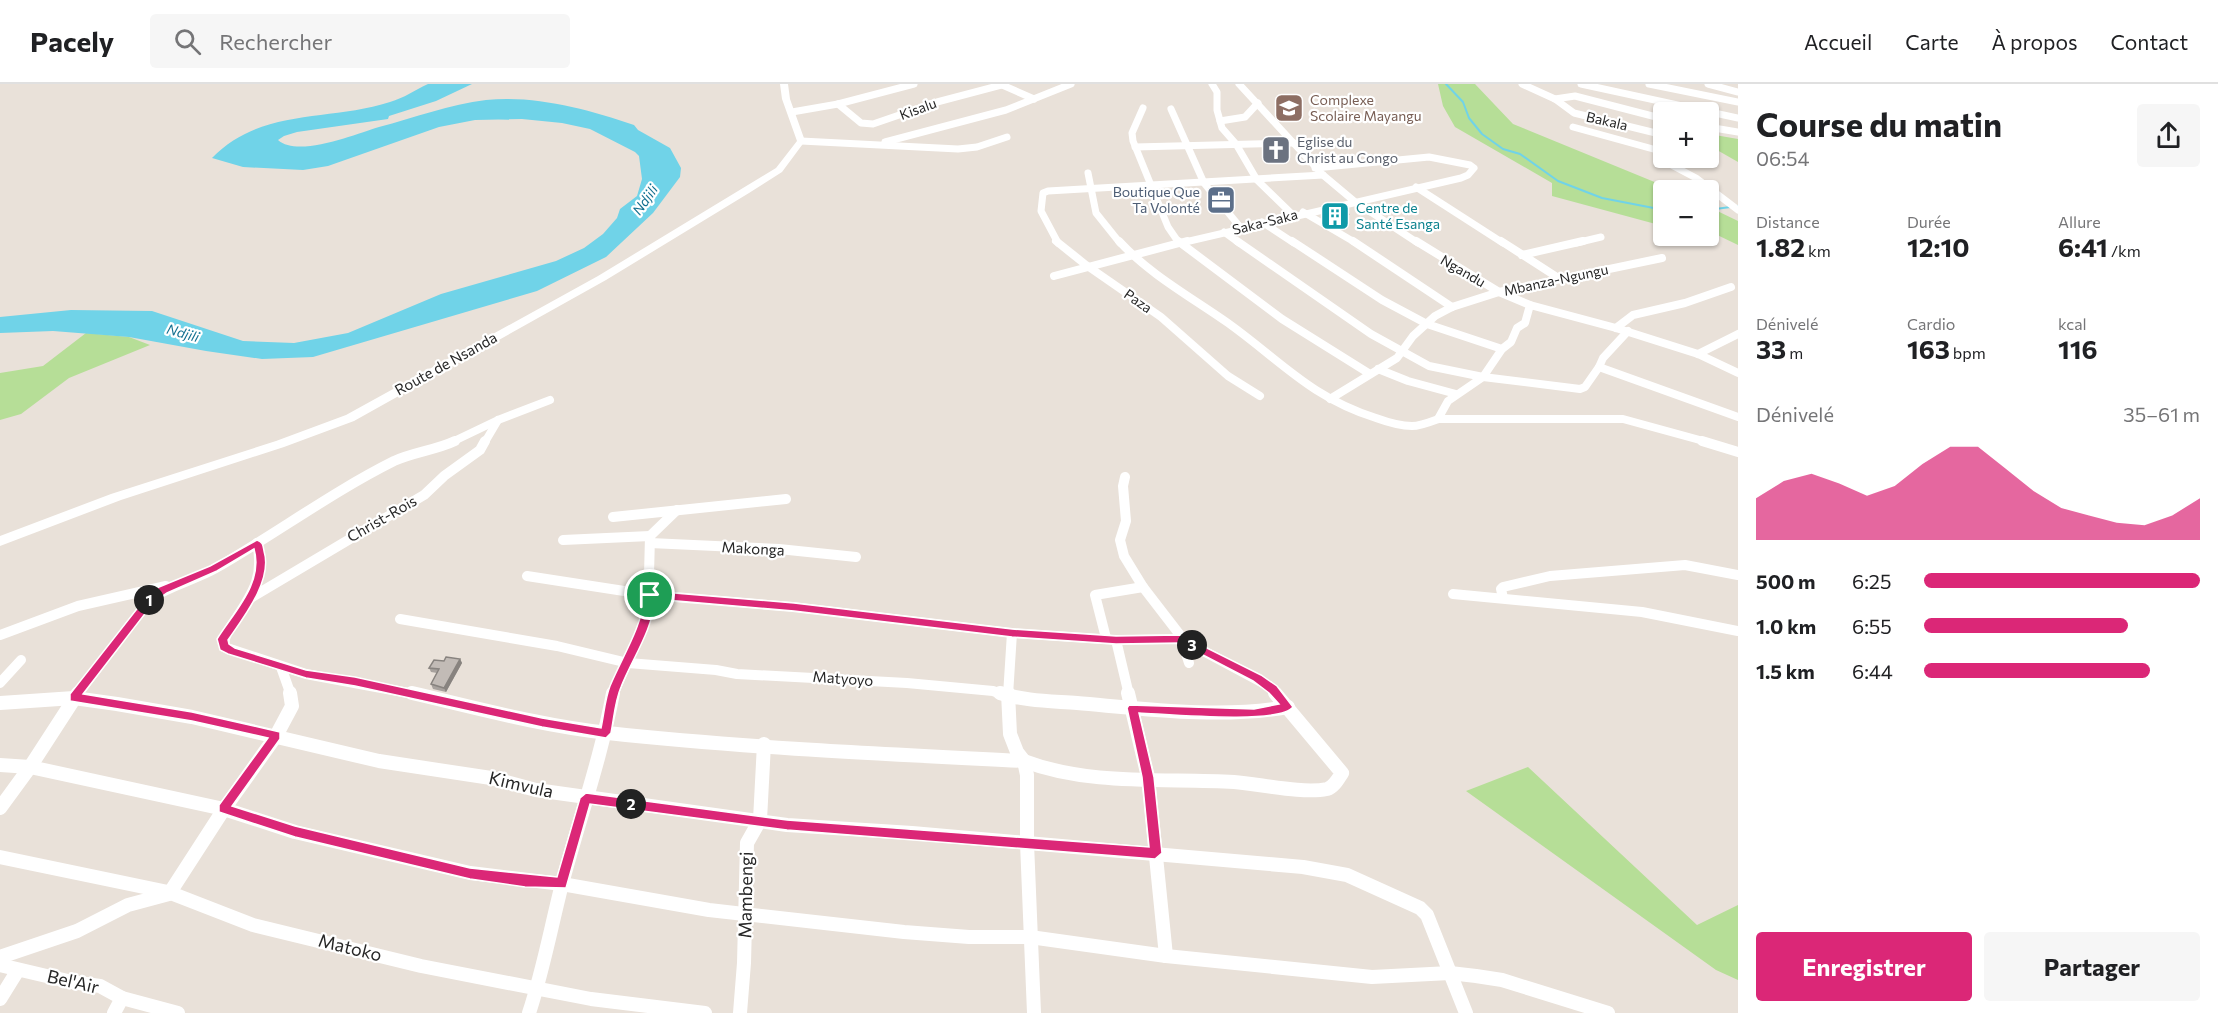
<!DOCTYPE html>
<html lang="fr">
<head>
<meta charset="utf-8">
<style>
	:root { --surface:#fff; --page:#f6f6f6; --text:#202124; --muted:#757577; --line:#e0e0e0; --accent:#db2777 }
	body { margin:0; font-family:Commissioner,sans-serif; background:var(--page); color:var(--text); height:100vh; display:flex; flex-direction:column; font-size:22px; white-space:nowrap }
	* { box-sizing:border-box; margin:0 }
	p { font-size:20px; color:var(--muted) }
	.icon { flex:none; width:33px; height:33px; fill:none; stroke:currentColor; stroke-width:2; stroke-linecap:round; stroke-linejoin:round }
	.map { position:relative; flex:1; overflow:hidden }
	.details { display:flex; flex-direction:column; background:var(--surface); width:480px }
	.details>* { flex:none }
	.fabs { position:absolute; left:1653px; top:18px; display:grid; gap:12px }
	.fabs a { display:grid; place-items:center; width:66px; height:66px; border-radius:6px; background:var(--surface); box-shadow:0 2px 4px #0004; font-size:30px }
	.pin { position:absolute; display:grid; place-items:center; width:51px; height:51px; color:#fff; margin:-26px; border:3px solid #fff; border-radius:50%; box-shadow:0 2px 6px #0007 }
	.km { position:absolute; width:30px; height:30px; margin:-15px; border-radius:50%; background:#222; color:#fff; font-size:16px; line-height:30px; text-align:center }
	.round { display:grid; place-items:center; flex:none; width:63px; height:63px; border-radius:6px; background:var(--page) }
	.headline { display:flex; align-items:center; justify-content:space-between; height:102px; padding:0 18px }
	h1 { font-size:33px; font-weight:700; line-height:45px }
	.stats { display:grid; grid-template-columns:repeat(3,1fr); gap:9px; height:102px; padding:6px 18px }
	.stats div { display:grid; align-content:center }
	.stats b { font-size:26px; font-weight:700 }
	.stats small { font-size:16px; font-weight:400 }
	.stats p { font-size:16px }
	.chart { height:168px; padding:12px 18px }
	.chart p { display:flex; justify-content:space-between }
	.chart svg { width:100%; height:108px; margin-top:6px; fill:var(--accent); opacity:.7 }
	.primary-button { display:flex; gap:12px; margin-top:auto; padding:12px 18px }
	.primary-button a { flex:1; height:69px; border-radius:6px; background:var(--accent); color:#fff; font-size:24px; font-weight:700; line-height:69px; text-align:center }
	.primary-button a+a { background:var(--page); color:var(--text) }
	ul { padding:0 18px; list-style:none; font-size:20px }
	li { display:grid; grid-template-columns:96px 72px 1fr; align-items:center; height:45px }
	li i { height:15px; border-radius:8px; background:var(--accent) }
	header { display:flex; align-items:center; gap:36px; box-sizing:border-box; height:84px; padding:0 30px; background:var(--surface); border-bottom:2px solid var(--line) }
	header strong { font-size:28px }
	nav { display:flex; gap:33px; margin-inline-start:auto; font-size:21px }
	.search { width:420px; height:54px; background:var(--page); display:flex; align-items:center; gap:15px; box-sizing:border-box; padding:0 21px; border-radius:6px; color:var(--muted); font-size:22px }
	main { display:flex; flex:1; min-height:0 }
	.map>svg:first-child { display:block }
</style>
</head>
<body>
<header>
<strong>Pacely</strong>
<div class="search"><svg class="icon" aria-label="search" viewBox="0 0 24 24"><circle cx="10" cy="10" r="6"/><path d="M15 15l6 6"/></svg>Rechercher</div>
<nav><a>Accueil</a><a>Carte</a><a>À propos</a><a>Contact</a></nav>
</header>
<main>
<div class="map">
<svg width="1738" height="929" viewBox="0 0 1738 929">
	<rect width="100%" height="100%" fill="#e9e1d9"/>
	<g fill="#b6de97">
		<path d="M1438,0H1475L1513,40L1674,106H1664L1663,142L1552,112V99L1455,43L1443,22Z"/>
		<path d="M1709,50L1738,55V78L1710,62Z"/>
		<path d="M1709,123L1738,137V161L1709,147Z"/>
		<path d="M86,249L129,253L150,261L69,294L21,330L0,336V289L43,282Z"/>
		<path d="M1528,683L1697,841L1738,821V896L1716,886L1466,707Z"/>
	</g>
	<path fill="#70d3e8" d="M428,0H472L436,17L389,32L388,35L297,48L284,52L278,56C298,74 356,50 379,43C414,34 450,20 486,16C535,11 587,25 634,41L638,46L670,64L681,84L680,93L653,129L606,173L537,207L313,273L262,275L206,267L129,253L53,247L0,249V233L71,226L152,227L243,257L294,259L348,249L441,210L556,177L584,164L603,150L617,134L620,125L637,112L642,95L639,72L635,68L590,45L562,39L522,35L475,36L439,43L328,82L303,86L243,83L212,74C262,23 328,38 390,18C404,14 415,6 428,0Z"/>
	<g fill="none" stroke-linecap="round" stroke-linejoin="round">
		<g stroke="#70d3e8" stroke-width="2">
			<path d="M1446,0L1463,18L1469,34L1482,50L1503,65L1520,70L1558,97L1602,114L1664,126"/>
			<path d="M1708,126L1738,122"/>
		</g>
		<g stroke="#fff" stroke-width="7">
			<path d="M1000,0L1034,15"/>
			<path d="M1212,0L1217,8V26L1222,44L1236,60L1257,96L1293,131"/>
			<path d="M1239,0L1323,91L1354,117L1418,159"/>
			<path d="M1522,0L1555,15L1574,29L1664,51"/>
			<path d="M1581,0L1738,34"/>
			<path d="M1649,0L1738,18"/>
			<path d="M1708,0L1738,8"/>
			<path d="M1555,15L1575,12L1664,35"/>
			<path d="M838,20L861,39L873,40L937,18L1005,0"/>
			<path d="M1143,24L1132,49L1133,57L1168,143L1179,159"/>
			<path d="M1171,25L1204,99L1240,143"/>
			<path d="M792,28L838,20L914,0"/>
			<path d="M1220,37L1245,33L1258,19"/>
			<path d="M1573,43L1664,68"/>
			<path d="M1708,43L1738,48"/>
			<path d="M801,57L958,65L977,63L1007,53"/>
			<path d="M885,58L1006,26L1071,0"/>
			<path d="M1135,63L1294,59"/>
			<path d="M1664,73L1662,76L1696,94L1738,126"/>
			<path d="M1088,89L1096,129L1120,159"/>
			<path d="M1416,103L1503,159"/>
			<path d="M1303,128L1356,159"/>
			<path d="M1262,138L1294,159"/>
			<path d="M1224,148L1239,159"/>
			<path d="M1058,159L1041,127L1043,109L1048,107L1323,91"/>
			<path d="M1181,159L1461,94L1468,91L1474,84L1470,81L1429,73L1315,84"/>
			<path d="M1576,159L1601,153"/>
		</g>
		<g stroke="#fff" stroke-width="8">
			<path d="M1056,157L1086,181L1161,233L1228,292L1260,312"/>
			<path d="M1119,157C1149,190 1191,213 1228,239C1281,277 1310,313 1376,334C1387,338 1400,342 1412,342C1420,342 1430,338 1438,335H1623L1707,358"/>
			<path d="M1178,157L1282,235L1370,290"/>
			<path d="M1237,157L1371,250L1429,282L1483,293L1580,305L1585,303L1599,283"/>
			<path d="M1292,157L1382,216L1427,240L1502,265"/>
			<path d="M1353,157L1452,223"/>
			<path d="M1416,157L1499,208L1530,221L1616,244L1698,270L1738,289"/>
			<path d="M1501,157L1560,195"/>
			<path d="M1522,171L1583,157"/>
			<path d="M1054,192L1187,157"/>
			<path d="M1616,244L1633,231L1685,219L1731,203"/>
			<path d="M1628,247L1603,274L1599,283L1738,333"/>
			<path d="M1698,270L1738,250"/>
			<path d="M1378,285L1408,297L1456,310"/>
			<path d="M1330,315L1397,274L1413,252L1435,232L1452,223L1499,208L1662,174"/>
			<path d="M1438,335L1448,317L1483,293L1502,265L1511,258L1517,244L1525,239L1530,221"/>
			<path d="M452,358L498,336L550,316"/>
			<path d="M485,358L498,336"/>
		</g>
		<g stroke="#fff" stroke-width="10">
			<path d="M1702,357L1738,368"/>
			<path d="M613,433L786,415"/>
			<path d="M563,456L650,452"/>
			<path d="M257,459C264,491 254,507 237,533C230,543 224,551 224,563L306,590L419,611"/>
			<path d="M650,459L779,465L856,473"/>
			<path d="M527,492L650,511L793,523L1012,549L1116,556L1181,555L1269,602L1277,611"/>
			<path d="M1143,503L1180,551L1189,579"/>
			<path d="M1453,510L1642,528L1738,547"/>
			<path d="M1503,514L1501,505L1503,503L1550,492L1685,481L1738,491"/>
			<path d="M249,515L424,411L444,392L480,366L485,357"/>
			<path d="M400,535L557,562L628,579L716,586L737,590L907,599L993,607L1004,611"/>
			<path d="M0,551L78,522L166,502"/>
			<path d="M1106,554L1095,511L1143,503L1124,472L1120,456L1126,437L1123,402L1125,393"/>
			<path d="M1116,556L1129,611"/>
			<path d="M281,583L291,611"/>
			<path d="M0,599L21,576"/>
			<path d="M77,611L150,515C171,501 195,496 216,484C277,449 332,408 394,377C414,368 436,366 455,357"/>
			<path d="M613,611L648,530L650,452L677,426"/>
			<path d="M1008,611L1012,549"/>
		</g>
		<g stroke="#fff" stroke-width="14">
			<path d="M412,609C477,624 542,642 608,649C746,664 885,670 1024,677C1090,702 1165,694 1234,698C1260,700 1303,710 1327,705C1334,703 1338,695 1342,689L1275,609"/>
			<path d="M1000,609C1024,617 1052,617 1077,619C1146,625 1220,635 1288,623"/>
			<path d="M1008,609L1010,650L1017,668L1024,677L1027,691V759L1034,929"/>
			<path d="M1128,609L1148,693L1166,872"/>
			<path d="M0,619L74,614L117,620L192,633L379,677L491,694L536,706L787,741L912,749L1303,783L1347,791L1420,824L1427,831L1466,929"/>
			<path d="M0,681L30,683L224,725L295,748L470,789L562,800L709,826L904,848L969,853H1030L1166,872L1372,893L1450,889L1476,892L1502,896L1608,929"/>
			<path d="M0,724L30,683L78,609"/>
			<path d="M0,773L168,808L253,841L421,882L591,915L705,929"/>
			<path d="M0,873L77,847L128,821L169,810L224,725L276,652L292,622L290,609"/>
			<path d="M0,881L72,898L100,902L122,914L178,929"/>
			<path d="M0,915L18,886"/>
			<path d="M114,929L122,914"/>
			<path d="M529,929C543,887 551,843 562,800C579,736 601,674 613,609"/>
			<path d="M740,929L744,879L747,759L760,736L764,660"/>
		</g>
		<path fill="#fff" fill-rule="evenodd" d="M780,0H788L790,15L805,57L782,88L749,109L606,196L354,337L284,363L121,416L0,462V452L111,410L276,357L346,331L598,192L776,84L797,57L782,15Z"/>
	</g>
	<g fill="#a7a19d">
		<path d="M1328,127L1348,130L1346,134L1335,137L1326,131Z"/>
		<path d="M460,575L462,579L446,608L433,605L431,600L437,589L431,588L429,584L444,577Z"/>
	</g>
	<g fill="#88837f">
		<path d="M1348,130L1346,134L1335,137L1336,133Z"/>
		<path d="M460,575L462,579L446,608L444,604Z"/>
	</g>
	<g fill="#c2bbb6" stroke="#88837f" stroke-width="1.5">
		<path d="M1339,125L1348,130L1336,133L1328,127Z"/>
		<path d="M446,573L460,575L444,604L431,600L439,585L429,584L434,576L444,577Z"/>
	</g>
	<path fill="#db2777" stroke="#fff" stroke-width="1.5" fill-rule="evenodd" d="M257,456C263,458 263,461 264,467C273,496 244,533 228,556L229,560L235,564L306,586L355,593L542,634L601,644C604,630 605,615 610,602C623,571 641,545 645,511L650,507L794,519L1012,545L1116,552L1181,551L1261,591L1277,602L1293,623C1280,641 1165,630 1139,629L1154,693L1162,769L1155,775L787,746L590,720L566,804L525,803L470,795L295,753L219,728V721L268,654L192,637L70,617V610L147,512L159,503L210,482ZM254,465C264,499 233,529 217,555L220,566L228,570L306,594L355,602L542,643L606,654L611,649C614,634 615,617 621,603C633,573 652,548 655,515L794,527L1012,553L1116,560L1180,559L1253,597L1269,609L1279,620L1254,625L1129,621L1127,624L1142,693L1149,763L787,736L586,709L580,714L557,793L470,784L295,742L232,722L280,655V648L192,628L83,610L154,518L167,509L217,487Z"/>
	<defs>
		<g id="school-square" transform="scale(1.5)"><rect x="-9" y="-9" width="18" height="18" rx="4" fill="#8d6e63" stroke="#fff"/><path d="M0-5L7-2L0 1L-7-2ZM-4 1L0 2.5L4 1V4Q0 6-4 4Z" fill="#fff"/></g>
		<g id="church-square" transform="scale(1.5)"><rect x="-9" y="-9" width="18" height="18" rx="4" fill="#6b7280" stroke="#fff"/><path d="M-1.2-6h2.4v3.5h3.3v2.4h-3.3V6h-2.4V-.1h-3.3v-2.4h3.3Z" fill="#fff"/></g>
		<g id="office-square" transform="scale(1.5)"><rect x="-9" y="-9" width="18" height="18" rx="4" fill="#5c6f8a" stroke="#fff"/><path d="M-6-3h4V-5.5h4V-3h4V5H-6ZM-1-4.5V-3h2v-1.5ZM-6 0V1H6V0Z" fill="#fff"/></g>
		<g id="building-square" transform="scale(1.5)"><rect x="-9" y="-9" width="18" height="18" rx="4" fill="#0f9aa8" stroke="#fff"/><path d="M-4-6H4V6H1V3H-1V6H-4ZM-2.5-4.3h1.7v1.8h-1.7ZM.8-4.3h1.7v1.8H.8ZM-2.5-1h1.7V.8h-1.7ZM.8-1h1.7V.8H.8Z" fill="#fff"/></g>
	</defs>
	<g fill-rule="evenodd">
		<use href="#school-square" x="1289" y="24"/>
		<use href="#church-square" x="1276" y="66"/>
		<use href="#office-square" x="1221" y="116"/>
		<use href="#building-square" x="1335" y="132"/>
	</g>
	<g text-anchor="middle" stroke-width="4.5" stroke-linejoin="round" paint-order="stroke">
		<g font-size="14" fill="#785e54" stroke="#fff" text-anchor="start">
			<text x="1310" y="21">Complexe<tspan x="1310" dy="16">Scolaire Mayangu</tspan></text>
		</g>
		<g font-size="14" fill="#272727" stroke="#fff">
			<text transform="translate(918 25) rotate(-20)" y="5">Kisalu</text>
			<text transform="translate(1607 37) rotate(13)" y="5">Bakala</text>
			<text transform="translate(1265 138) rotate(-14)" y="5">Saka-Saka</text>
			<text transform="translate(1463 187) rotate(30)" y="5">Ngandu</text>
			<text transform="translate(1556 196) rotate(-12)" y="5">Mbanza-Ngungu</text>
			<text transform="translate(1138 217) rotate(35)" y="5">Paza</text>
		</g>
		<g font-size="14" fill="#5b616d" stroke="#fff" text-anchor="start">
			<text x="1297" y="63">Eglise du<tspan x="1297" dy="16">Christ au Congo</tspan></text>
		</g>
		<g font-size="14" fill="#4e5e75" stroke="#fff" text-anchor="end">
			<text x="1200" y="113">Boutique Que<tspan x="1200" dy="16">Ta Volonté</tspan></text>
		</g>
		<g font-size="14" font-style="italic" fill="#137090" stroke="#fff">
			<text transform="translate(645 116) rotate(-55)" y="5">Ndjili</text>
			<text transform="translate(183 249) rotate(16)" y="5">Ndjili</text>
		</g>
		<g font-size="14" fill="#0d838f" stroke="#fff" text-anchor="start">
			<text x="1356" y="129">Centre de<tspan x="1356" dy="16">Santé Esanga</tspan></text>
		</g>
		<g font-size="15" fill="#272727" stroke="#fff">
			<text transform="translate(446 280) rotate(-29)" y="5">Route de Nsanda</text>
			<text transform="translate(382 435) rotate(-30)" y="5">Christ-Rois</text>
			<text transform="translate(753 465) rotate(3)" y="5">Makonga</text>
			<text transform="translate(843 595) rotate(4)" y="5">Matyoyo</text>
		</g>
		<g font-size="18" fill="#272727" stroke="#fff">
			<text transform="translate(521 701) rotate(13)" y="6">Kimvula</text>
			<text transform="translate(746 811) rotate(-89)" y="6">Mambengi</text>
			<text transform="translate(350 864) rotate(14)" y="6">Matoko</text>
			<text transform="translate(73 898) rotate(13)" y="6">Bel'Air</text>
		</g>
	</g>
</svg>
<div class="fabs">
<a>+</a>
<a>−</a>
</div>
<div class="pin" style="left:650px;top:511px;background:#1e9e55"><svg class="icon" aria-label="arrive" viewBox="0 0 24 24"><path d="M6 21V4h12l-3 4 3 4H6"/></svg></div>
<b class="km" style="left:149px;top:516px">1</b>
<b class="km" style="left:631px;top:720px">2</b>
<b class="km" style="left:1192px;top:561px">3</b>
</div>
<section class="details">
<div class="headline"><div><h1>Course du matin</h1><p>06:54</p></div><a class="round"><svg class="icon" aria-label="share" viewBox="0 0 24 24"><path d="M12 15V3M7 8l5-5 5 5M5 13v7h14v-7"/></svg></a></div>
<div class="stats">
<div><p>Distance</p><b>1.82<small> km</small></b></div>
<div><p>Durée</p><b>12:10</b></div>
<div><p>Allure</p><b>6:41<small> /km</small></b></div>
</div>
<div class="stats">
<div><p>Dénivelé</p><b>33<small> m</small></b></div>
<div><p>Cardio</p><b>163<small> bpm</small></b></div>
<div><p>kcal</p><b>116</b></div>
</div>
<div class="chart"><p><span>Dénivelé</span>35–61 m</p>
<svg viewBox="0 0 160 44" preserveAspectRatio="none"><path d="M0 44V27L10 20L20 17L30 21L40 26L50 22L60 13L70 6L80 6L90 15L100 24L110 31L120 34L130 37L140 38L150 34L160 27V44z"/></svg>
</div>
<ul>
<li><b>500 m</b>6:25<i style="width:100%"></i></li>
<li><b>1.0 km</b>6:55<i style="width:74%"></i></li>
<li><b>1.5 km</b>6:44<i style="width:82%"></i></li>
</ul>
<div class="primary-button"><a>Enregistrer</a><a>Partager</a></div>
</section>
</main>
</body>
</html>
